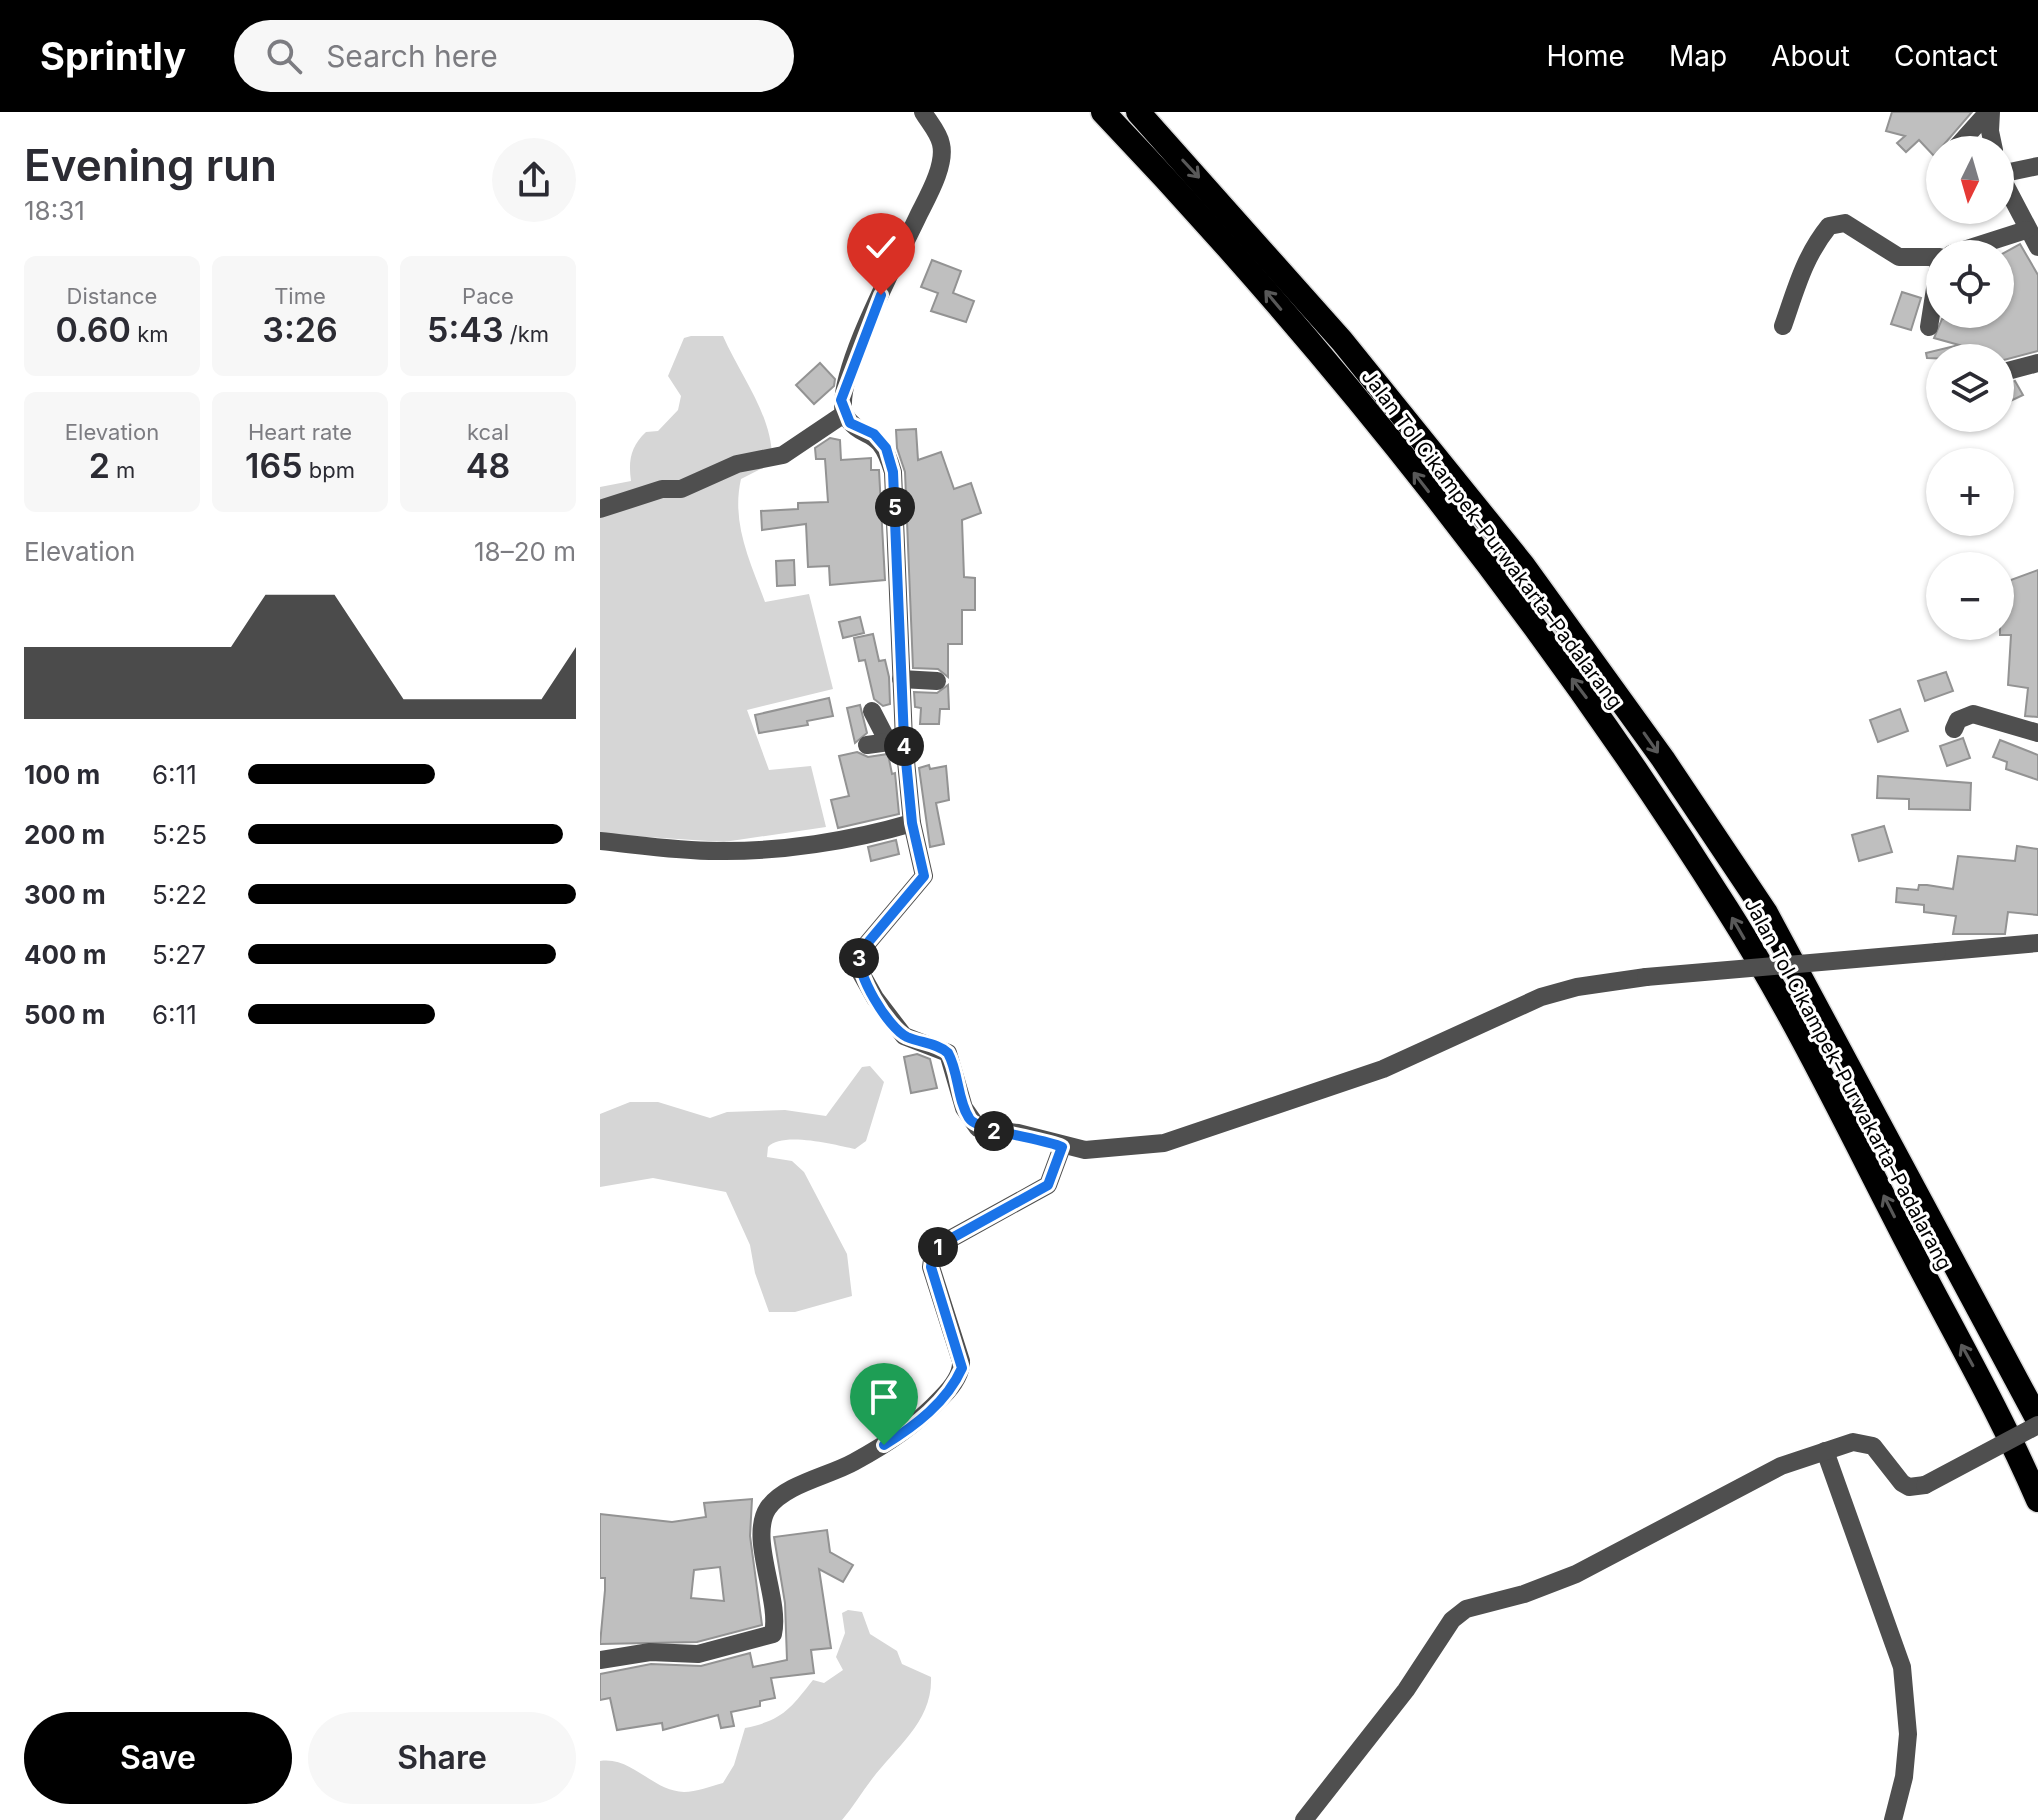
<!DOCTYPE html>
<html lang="en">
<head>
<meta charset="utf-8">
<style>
	:root { --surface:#fff; --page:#f7f7f7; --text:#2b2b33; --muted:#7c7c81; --accent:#000 }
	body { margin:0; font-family:Inter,sans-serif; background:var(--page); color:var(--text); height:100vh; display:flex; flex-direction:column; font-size:30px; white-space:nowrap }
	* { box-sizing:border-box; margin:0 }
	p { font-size:26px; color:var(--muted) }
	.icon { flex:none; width:44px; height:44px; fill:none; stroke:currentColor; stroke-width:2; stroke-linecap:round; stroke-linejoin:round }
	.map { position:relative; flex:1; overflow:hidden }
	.details { display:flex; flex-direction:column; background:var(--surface); width:600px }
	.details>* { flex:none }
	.needle { width:52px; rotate:185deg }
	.tools { position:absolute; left:1326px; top:24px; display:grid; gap:16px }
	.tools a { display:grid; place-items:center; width:88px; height:88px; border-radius:50%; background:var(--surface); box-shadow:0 2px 6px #0004; font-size:40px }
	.pin { position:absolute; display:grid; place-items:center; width:68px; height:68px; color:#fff; margin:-82px -34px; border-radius:50% 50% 50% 0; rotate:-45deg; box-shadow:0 0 8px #0007 }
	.pin .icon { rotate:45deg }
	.km { position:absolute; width:40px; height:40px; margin:-20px; border-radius:50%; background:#222; color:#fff; font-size:22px; line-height:40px; text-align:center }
	.round { display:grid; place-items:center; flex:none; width:84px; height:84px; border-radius:42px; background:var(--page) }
	.overview { display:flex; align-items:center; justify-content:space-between; height:136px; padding:0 24px }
	h1 { font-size:44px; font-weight:600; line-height:60px }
	.stats { display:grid; grid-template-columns:repeat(3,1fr); gap:12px; height:136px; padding:8px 24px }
	.stats div { display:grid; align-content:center; border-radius:12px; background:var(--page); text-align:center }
	.stats b { font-size:34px; font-weight:600 }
	.stats small { font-size:22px; font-weight:400 }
	.stats p { font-size:22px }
	.chart { height:224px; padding:16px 24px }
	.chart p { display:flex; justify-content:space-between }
	.chart svg { width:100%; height:144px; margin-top:8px; fill:var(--accent); opacity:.7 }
	.button { display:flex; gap:16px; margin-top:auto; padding:16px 24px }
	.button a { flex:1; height:92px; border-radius:48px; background:var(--accent); color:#fff; font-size:32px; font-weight:600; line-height:92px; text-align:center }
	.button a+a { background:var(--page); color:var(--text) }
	ul { padding:0 24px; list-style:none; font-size:26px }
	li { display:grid; grid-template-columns:128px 96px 1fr; align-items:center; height:60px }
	li i { height:20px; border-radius:10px; background:var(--accent) }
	header { display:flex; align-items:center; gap:48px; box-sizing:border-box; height:112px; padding:0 40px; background:var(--accent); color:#fff }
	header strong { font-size:38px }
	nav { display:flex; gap:44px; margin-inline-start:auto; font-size:28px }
	.search { width:560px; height:72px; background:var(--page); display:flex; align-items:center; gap:20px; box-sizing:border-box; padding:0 28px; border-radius:44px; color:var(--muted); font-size:30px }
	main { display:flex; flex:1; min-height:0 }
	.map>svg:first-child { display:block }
</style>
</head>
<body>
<header>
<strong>Sprintly</strong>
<div class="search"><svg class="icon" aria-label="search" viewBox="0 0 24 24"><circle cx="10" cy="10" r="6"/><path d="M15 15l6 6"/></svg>Search here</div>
<nav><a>Home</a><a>Map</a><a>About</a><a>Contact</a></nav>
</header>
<main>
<section class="details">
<div class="overview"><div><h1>Evening run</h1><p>18:31</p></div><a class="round"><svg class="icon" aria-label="share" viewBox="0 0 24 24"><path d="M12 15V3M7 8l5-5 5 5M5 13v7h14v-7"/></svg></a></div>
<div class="stats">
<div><p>Distance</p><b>0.60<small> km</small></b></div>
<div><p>Time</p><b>3:26</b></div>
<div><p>Pace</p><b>5:43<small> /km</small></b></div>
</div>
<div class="stats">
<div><p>Elevation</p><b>2<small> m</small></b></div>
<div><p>Heart rate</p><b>165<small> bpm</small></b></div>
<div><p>kcal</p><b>48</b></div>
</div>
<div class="chart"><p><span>Elevation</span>18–20 m</p>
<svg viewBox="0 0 160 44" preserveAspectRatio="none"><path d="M0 44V22L10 22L20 22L30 22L40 22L50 22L60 22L70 6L80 6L90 6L100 22L110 38L120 38L130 38L140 38L150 38L160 22V44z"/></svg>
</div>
<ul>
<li><b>100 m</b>6:11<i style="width:57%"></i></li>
<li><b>200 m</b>5:25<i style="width:96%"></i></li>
<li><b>300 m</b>5:22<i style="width:100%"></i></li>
<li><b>400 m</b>5:27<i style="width:94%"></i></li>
<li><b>500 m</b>6:11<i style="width:57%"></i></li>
</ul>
<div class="button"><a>Save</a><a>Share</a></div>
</section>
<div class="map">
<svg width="1438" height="1708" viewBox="0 0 1438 1708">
	<rect width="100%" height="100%" fill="#fff"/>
	<g fill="#d6d6d6">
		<path d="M91,224H123C141,265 174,305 172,351L141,367C131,411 150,449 165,490L209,482L233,577L147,598L169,658L211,654L226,715L124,730L0,722V375L31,369C28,348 31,334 46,320L58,319L78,298L81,284L68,264L84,226Z"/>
		<path d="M270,954L284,970L266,1029L255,1037C236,1033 182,1019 168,1035L167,1045L192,1049L204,1060L247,1142L252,1184L195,1200H169L155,1161L150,1133L126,1080L53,1066L0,1075V1002L30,990H58L110,1006L127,1000L185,998L226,1004L262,955Z"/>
		<path d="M248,1498L262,1500L270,1522L297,1539L302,1552L331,1565C333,1609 296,1635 272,1667C262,1680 253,1695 242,1708H0V1649C32,1644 52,1679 84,1680C96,1680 111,1674 123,1671L134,1653L145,1616C183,1608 190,1597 213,1568L224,1571L243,1558L236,1545L245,1521L242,1501Z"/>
	</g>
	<g fill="#bfbfbf" stroke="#939393" stroke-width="2" fill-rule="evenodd">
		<path d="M1292,0H1372L1334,44L1319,28L1306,40L1297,31L1305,24L1286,19Z"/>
		<path d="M1420,132L1438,163V239L1400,249L1327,246L1326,241L1359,233L1334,226L1342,207H1354L1353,202H1400V143Z"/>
		<path d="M332,148L361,159L353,181L374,189L366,210L331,199L338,181L321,175Z"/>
		<path d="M1302,180L1321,186L1311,218L1291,212Z"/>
		<path d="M220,251L235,267L234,274L214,292L196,273Z"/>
		<path d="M1415,269L1423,283L1400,294V273Z"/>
		<path d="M316,317L318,348L341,340L354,377L371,371L381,401L362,408L364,465L375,466V498H362V532H348V565L338,557L313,556L305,360L297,336L296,318Z"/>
		<path d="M230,326L240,328L241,348L271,346V358H279L285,468L230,473L229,454L208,455L206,412L162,418L161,399L198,397V391L228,390L225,347H216L215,336Z"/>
		<path d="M194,448L195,473L177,474L176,449Z"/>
		<path d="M1438,458V605L1425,604L1428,576L1408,573L1411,523H1400V472Z"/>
		<path d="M260,505L264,521L243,526L239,510Z"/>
		<path d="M273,522L279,549L285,548L289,565L290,592L283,594L274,587L265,548L259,549L254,526Z"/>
		<path d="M1346,560L1353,579L1325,589L1318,569Z"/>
		<path d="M348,573L349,597H340L339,612H320L321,596L315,595L314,580L337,581Z"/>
		<path d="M229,586L233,604L207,609L208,613L159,621L155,603Z"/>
		<path d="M260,593L267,621L255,631L247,596Z"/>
		<path d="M1300,597L1308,619L1278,630L1270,608Z"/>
		<path d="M1363,626L1370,646L1347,654L1340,634Z"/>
		<path d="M1400,628L1438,643V668L1406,657L1407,650L1393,645Z"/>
		<path d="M257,640L268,645L288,642L292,662L295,661L299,702L238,716L231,688L249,684L239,644Z"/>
		<path d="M329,653L330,657L346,654L349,688L336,691L344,732L330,735L319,656Z"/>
		<path d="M1278,664L1371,671L1370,698L1309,697V687L1277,686Z"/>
		<path d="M1284,714L1292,740L1259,749L1252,723Z"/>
		<path d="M296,728L299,742L271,749L268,735Z"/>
		<path d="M1417,734L1438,737V803L1408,800L1405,822H1353L1356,804L1324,800V793L1296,790L1297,776L1318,778L1319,773H1327L1353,777L1358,744L1415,749Z"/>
		<path d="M317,942L330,947L337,976L311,981L304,945Z"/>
		<path d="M152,1387L150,1424L162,1513L97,1530L0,1532L5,1478V1466H0V1402L72,1410L106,1405L104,1391ZM120,1455L124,1489L91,1486L94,1458Z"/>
		<path d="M227,1418L230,1440L253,1453L243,1470L219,1457L231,1536L211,1538L214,1561L171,1566L175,1586L160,1589V1594L131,1600L134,1614L121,1616L118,1603L63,1618L62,1611L17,1618L10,1586L0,1588V1562L51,1552L101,1554L150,1541L153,1555L187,1548L185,1491L174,1425Z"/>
	</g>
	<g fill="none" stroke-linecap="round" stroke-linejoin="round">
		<g stroke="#dbdbdb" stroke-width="27">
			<g id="highway">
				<path d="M503,0C732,240 950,516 1127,797C1195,904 1250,1020 1308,1132C1352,1217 1400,1300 1438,1388"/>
				<path d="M538,0L742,229L923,453L1063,647L1166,801L1438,1308"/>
			</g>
		</g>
		<g stroke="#4f4f4f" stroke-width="18">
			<path d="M1391,0L1390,19L1394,38"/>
			<path d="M1354,38L1388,0"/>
			<path d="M1400,62L1438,54"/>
			<path d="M1400,63L1438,135"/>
			<path d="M1351,142L1426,118"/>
			<path d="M1183,214C1196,177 1204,145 1229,114L1245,111L1299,145H1340L1329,215"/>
			<path d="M1400,261L1438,251"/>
			<path d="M244,302C265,333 278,310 293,360L304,628L312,711L324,764L260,840L258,856L275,886L304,924L348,941L364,996L378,1016L418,1021L485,1038L564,1031L783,957L941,885L977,875L1046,865"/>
			<path d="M0,397L62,377H81L137,352L183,343L244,302C234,263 300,143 319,102C328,84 346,53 341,32C339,21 329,10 323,0"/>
			<path d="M301,567L337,569"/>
			<path d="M272,599L288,630"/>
			<path d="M1354,617L1358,608L1373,602L1438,621"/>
			<path d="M267,633L304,628"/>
			<path d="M0,729C39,733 78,739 117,739C180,740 251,729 312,711"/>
			<path d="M1337,840L1438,831"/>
			<path d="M1225,1339L1302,1555L1308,1622L1304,1665L1293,1708"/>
			<path d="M0,1548L50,1540L98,1542L173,1522C181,1487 148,1426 168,1396C185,1372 229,1364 254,1350C287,1332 316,1313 342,1285C351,1276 362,1263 361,1249L331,1155L333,1141L343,1131L448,1073L462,1035"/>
			<path d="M704,1708L806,1578L852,1508L866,1497L924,1482L976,1462L1181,1354L1253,1330L1273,1334L1302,1371L1309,1375L1325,1373"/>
		</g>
		<use href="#highway" stroke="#000" stroke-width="24"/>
		<g stroke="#4f4f4f" stroke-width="18">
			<path d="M1046,865L1337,840"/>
			<path d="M1325,1373L1438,1313"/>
		</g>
	</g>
	<defs><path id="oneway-shaft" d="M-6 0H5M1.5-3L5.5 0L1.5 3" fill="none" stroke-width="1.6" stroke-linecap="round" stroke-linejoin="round" transform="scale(2)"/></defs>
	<g stroke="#595959">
		<use href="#oneway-shaft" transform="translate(591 57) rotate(47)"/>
		<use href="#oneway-shaft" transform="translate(673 188) rotate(-130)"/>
		<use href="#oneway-shaft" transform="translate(821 370) rotate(-128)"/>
		<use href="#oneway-shaft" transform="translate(979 576) rotate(-127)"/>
		<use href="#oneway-shaft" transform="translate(1051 631) rotate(55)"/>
		<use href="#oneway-shaft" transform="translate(1138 816) rotate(-120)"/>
		<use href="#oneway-shaft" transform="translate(1289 1094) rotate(-117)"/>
		<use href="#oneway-shaft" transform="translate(1367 1243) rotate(-119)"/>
	</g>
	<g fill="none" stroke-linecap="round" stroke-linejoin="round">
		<g stroke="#fff" stroke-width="16">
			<path id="route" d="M281,183L241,288L250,311L274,322L286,336L293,360L304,628L312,711L324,764L260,840C254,860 288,916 307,925C321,931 337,931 348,941C359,961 357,987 369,1006C376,1019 442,1026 462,1035L448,1073L343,1131L333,1141L331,1155L362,1256C347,1290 315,1314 284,1333"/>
		</g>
		<use href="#route" stroke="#1a73e8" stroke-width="10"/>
	</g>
	<g text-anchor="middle" stroke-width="6" stroke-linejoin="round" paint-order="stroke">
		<g font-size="20" fill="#000" stroke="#fff">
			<text transform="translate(892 427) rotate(53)" y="7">Jalan Tol Cikampek–Purwakarta–Padalarang</text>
			<text transform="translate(1248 972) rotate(62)" y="7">Jalan Tol Cikampek–Purwakarta–Padalarang</text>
		</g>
	</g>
</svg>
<div class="tools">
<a><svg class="needle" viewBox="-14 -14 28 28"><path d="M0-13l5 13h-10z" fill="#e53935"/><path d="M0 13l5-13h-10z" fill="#7c7c81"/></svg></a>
<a><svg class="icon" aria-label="locate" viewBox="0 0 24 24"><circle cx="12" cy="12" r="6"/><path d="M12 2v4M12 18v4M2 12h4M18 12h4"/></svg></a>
<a><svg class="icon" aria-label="layers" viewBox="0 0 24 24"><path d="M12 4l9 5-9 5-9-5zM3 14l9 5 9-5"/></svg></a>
<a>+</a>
<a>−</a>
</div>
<div class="pin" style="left:284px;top:1333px;background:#1e9e55"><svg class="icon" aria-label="arrive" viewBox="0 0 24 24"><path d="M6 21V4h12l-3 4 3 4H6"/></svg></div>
<div class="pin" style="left:281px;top:183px;background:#d93025"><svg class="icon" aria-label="check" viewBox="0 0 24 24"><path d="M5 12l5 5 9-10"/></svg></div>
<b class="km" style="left:338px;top:1135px">1</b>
<b class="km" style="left:394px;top:1019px">2</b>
<b class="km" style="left:259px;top:846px">3</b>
<b class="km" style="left:304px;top:634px">4</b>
<b class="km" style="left:295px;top:395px">5</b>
</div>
</main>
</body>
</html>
